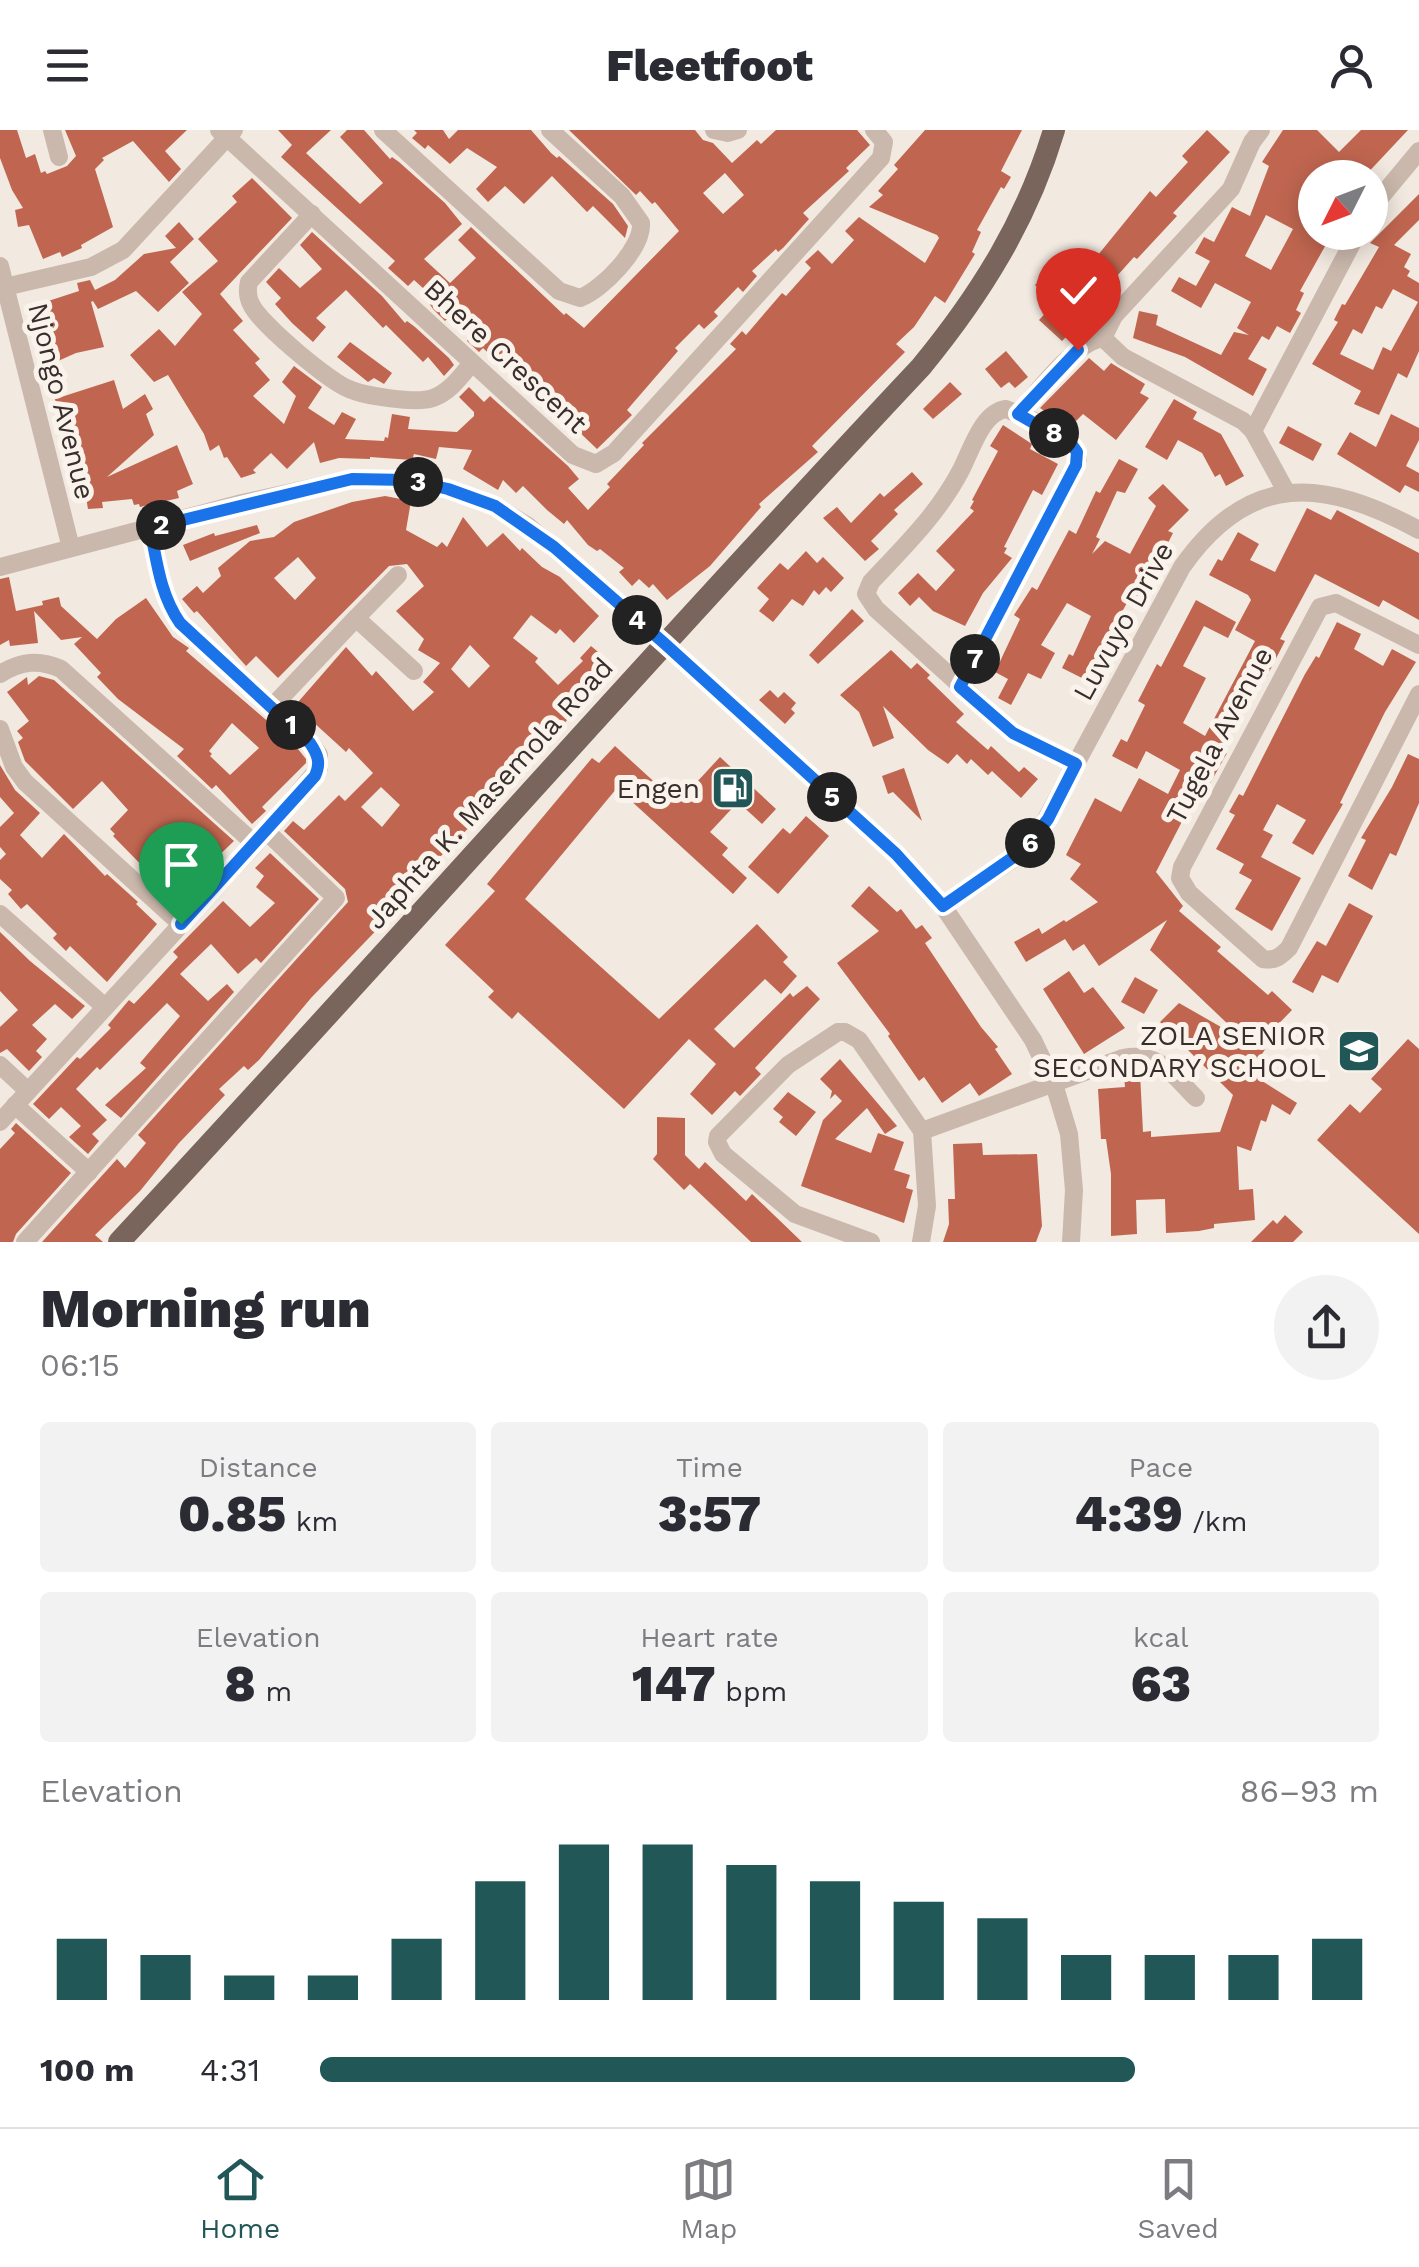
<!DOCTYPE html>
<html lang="en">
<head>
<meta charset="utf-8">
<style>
	:root { --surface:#fff; --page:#f2f2f3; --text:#2b2b33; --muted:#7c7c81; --line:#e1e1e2; --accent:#225758 }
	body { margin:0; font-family:"Work Sans",sans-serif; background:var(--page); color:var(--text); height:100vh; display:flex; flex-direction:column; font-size:38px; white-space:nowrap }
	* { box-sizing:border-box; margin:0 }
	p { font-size:32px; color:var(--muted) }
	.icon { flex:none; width:55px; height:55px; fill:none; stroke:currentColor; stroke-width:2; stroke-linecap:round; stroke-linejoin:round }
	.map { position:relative; height:1112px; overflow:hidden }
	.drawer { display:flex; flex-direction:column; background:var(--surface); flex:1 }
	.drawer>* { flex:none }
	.needle { width:65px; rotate:228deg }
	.fabs { position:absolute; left:1298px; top:30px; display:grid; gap:20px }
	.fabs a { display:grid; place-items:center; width:90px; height:90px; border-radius:50%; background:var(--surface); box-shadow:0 5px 25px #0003; font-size:50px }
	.pin { position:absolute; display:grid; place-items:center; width:85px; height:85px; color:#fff; margin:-102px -42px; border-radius:50% 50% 50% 0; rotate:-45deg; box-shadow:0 0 10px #0007 }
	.pin .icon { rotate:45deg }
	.km { position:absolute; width:50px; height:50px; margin:-25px; border-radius:50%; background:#222; color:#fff; font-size:28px; line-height:50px; text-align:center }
	.round { display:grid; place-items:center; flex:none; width:105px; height:105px; border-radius:52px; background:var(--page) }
	.summary { display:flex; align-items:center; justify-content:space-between; height:170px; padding:0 40px }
	h1 { font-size:55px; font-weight:800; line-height:75px }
	.stats { display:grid; grid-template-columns:repeat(3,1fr); gap:15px; height:170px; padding:10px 40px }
	.stats div { display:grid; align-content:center; border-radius:10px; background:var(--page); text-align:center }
	.stats b { font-size:50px; font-weight:800 }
	.stats small { font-size:28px; font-weight:400 }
	.stats p { font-size:28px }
	.chart { height:280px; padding:20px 40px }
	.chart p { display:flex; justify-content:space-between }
	.chart svg { width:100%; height:180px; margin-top:10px; stroke:var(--accent); stroke-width:6 }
	ul { padding:0 40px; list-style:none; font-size:32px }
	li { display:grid; grid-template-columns:160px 120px 1fr; align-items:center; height:75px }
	li i { height:25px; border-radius:12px; background:var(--accent) }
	header { display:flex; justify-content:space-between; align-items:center; height:130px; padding:0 40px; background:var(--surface); font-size:45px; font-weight:800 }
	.dock { display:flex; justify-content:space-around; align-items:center; height:140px; border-top:2px solid var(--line); background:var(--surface); font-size:28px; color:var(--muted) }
	.dock a { display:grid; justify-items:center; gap:5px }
	.dock .selected { color:var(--accent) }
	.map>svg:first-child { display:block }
</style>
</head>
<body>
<header><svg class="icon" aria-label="menu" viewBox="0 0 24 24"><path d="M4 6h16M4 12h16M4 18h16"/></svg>Fleetfoot<svg class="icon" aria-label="person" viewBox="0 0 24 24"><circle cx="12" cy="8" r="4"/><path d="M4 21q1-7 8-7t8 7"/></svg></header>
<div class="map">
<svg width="1419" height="1112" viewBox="0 0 1419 1112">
	<rect width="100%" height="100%" fill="#f2e9e0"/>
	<g fill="#c06650" fill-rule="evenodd">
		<path d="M0,0H17L26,28L35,24L41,43L45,41L47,44L67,36L76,26L65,0H187L165,21L181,39L169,52L133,11L102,28L104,30L95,39L113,97L81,115L82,118L62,127L60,122L43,129L29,95L18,97L15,80L23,78L12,60L0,28Z"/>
		<path d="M278,0H331L306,23L360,74L383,53L340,7L347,0H364L390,29L392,27L399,32L445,73L462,94L424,129L450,153L476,128L458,110L471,97L564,185L566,183L584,198L679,101L655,72L652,74L640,61L636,65L569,0H695L703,10L713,13L732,33L757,10L761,14L776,0H857L870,15L846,38L849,41L803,83L809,89L783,118L778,122L776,119L752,141L757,146L743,162L738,157L714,182L718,186L704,199L699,194L675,218L678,221L627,280L632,285L597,319L551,275L547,279L483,218L479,222L467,211L472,205L452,184L445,191L433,179L429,173L434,168L414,150L408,156L388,138L395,131L281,27L292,15ZM725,43L744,65L723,84L703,63Z"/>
		<path d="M414,0H443L449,9L458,0H531L551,23L557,28L559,26L613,74L628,96L625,108L593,76L587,82L552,46L524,74L505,56L488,72L476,59L497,37L467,18L450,34L428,15L425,19L412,8L417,3Z"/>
		<path d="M925,0H1022L1001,41L1011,47L1004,59L1001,57L977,100L981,102L972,122L975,124L945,173L935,166L914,197L896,214L905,222L812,316L818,322L759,374L761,377L710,436L667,470L653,454L649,458L639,449L632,456L619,442L624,438L600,419L597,421L588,415L567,390L564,394L547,380L523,356L516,363L503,350L498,360L463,339L472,320L439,317L436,329L414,324L412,330L370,327V329L339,328L320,333L314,312L287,339L271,323L253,340L256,343L241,348L227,327L224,328L219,315L210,321L204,304L168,245L154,252L130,225L159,199L175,216L202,184L182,162L218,131L198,109L237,72L232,66L252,48L292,88L220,164L243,191L233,200L260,229L255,233L270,250L253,266L284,294L296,266L282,252L294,236L322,257L308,278L334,295L342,282L356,289L345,309L384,311L385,307L388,308L392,284L410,287L408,299L457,302L474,286V282L459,267L469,257L484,272L490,266L568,336L579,349L568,358L588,380L610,357L607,354L644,315L642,313L736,219L730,214L742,201L746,205L782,163L786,166L811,138L805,132L818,120L832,134L854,110L845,101L859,87L925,133L939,108L937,105L869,77L883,65L878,61L898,39L894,35Z"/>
		<path d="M1207,0L1230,22L1173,83L1177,86L1137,129L1134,127L1108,156L1104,152L1067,194L1073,200L1062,211L1039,190L1055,173L1035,155L1061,129L1076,143L1095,122L1098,125L1150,61L1156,67L1188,32L1182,26Z"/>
		<path d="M1283,0H1317L1339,22L1361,0H1408L1363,48H1315V102H1333L1300,161L1304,163L1296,180L1301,183L1290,203L1277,196L1269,210L1262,206L1248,229L1267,239L1253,266L1185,227L1133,208L1139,181L1158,185L1156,195L1221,225L1234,202L1249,205L1237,198L1251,172L1215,153L1201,178L1171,161L1179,147L1196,156L1210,131L1195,123L1204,107L1214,112L1232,77L1250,86L1269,36L1262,32ZM1266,85L1293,99L1271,140L1245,126Z"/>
		<path d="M1419,64V90L1394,115L1411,124L1404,137L1410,141L1407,146L1419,153V221L1407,248L1398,243L1379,285L1354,274L1361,261L1312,234L1338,192L1334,190L1342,174L1345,175L1379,117L1370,113ZM1393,159L1418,172L1391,221L1383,217L1373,240L1340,224L1353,199L1362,204L1376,176L1382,179Z"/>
		<path d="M179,92L194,109L170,132L189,153L158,182L136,161L98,179L93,171L91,172L104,217L76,223L49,235L44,220L49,218L36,175L79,161L77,153L90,150L95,160L115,150L144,124L176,118L165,106Z"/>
		<path d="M312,102L382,166L405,193L407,191L415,197L449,228L454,235L444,246L428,227L423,232L386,195L383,198L346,160L316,188L326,197L313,212L292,193L275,174L281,168L266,152L279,138L300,158L322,139L300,115Z"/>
		<path d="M350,212L392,243L384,254L374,248L368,252L337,227Z"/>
		<path d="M1006,221L1028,247L1015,258L1009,252L1001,258L985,239Z"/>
		<path d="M1089,228L1104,241L1111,233L1145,254L1140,263L1149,268L1116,310L1083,284L1076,291L1070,285L1063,292L1051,280L1049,284L1040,278Z"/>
		<path d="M114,250L123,279L145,264L153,279L146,284L154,305L107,347L177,315L193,354L177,361L179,368L140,377L139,374L134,375L132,369L102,372L103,378L88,379L80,331L74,332L73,322L68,323L55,269Z"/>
		<path d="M950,252L962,264L933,289L923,279Z"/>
		<path d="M1174,269L1197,282L1193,289L1221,304L1244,346L1226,356L1220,344L1215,347L1202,323L1178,310L1167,330L1145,317Z"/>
		<path d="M1391,284L1419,298V310L1406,336L1419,343V362L1405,355L1400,363L1337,324L1350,302L1376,317Z"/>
		<path d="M1003,295L1032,314L1030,319L1058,334L1042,365L1033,360L1004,417L1007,418L1004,423L1012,428L983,463L965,496L933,481L919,467L910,476L898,463L918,443L936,461L955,440L936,421L974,381L970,378L974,371L972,370L998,321L990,316Z"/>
		<path d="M1288,296L1322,314L1313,331L1279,313Z"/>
		<path d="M1119,329L1138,339L1125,363L1117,361L1096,407L1100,409L1092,424L1105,411L1130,424L1156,376L1148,368L1163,354L1189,380L1168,401L1173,403L1165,419L1159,416L1140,452L1144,454L1137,467L1132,464L1110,503L1113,505L1090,552L1062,538L1069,524L1073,526L1091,486L1067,473L1041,515L1055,523L1041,549L1028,543L1011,575L998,568L1008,549L995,542L1020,489L1014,485L1032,457L1037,460L1069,400L1076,404L1096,361L1100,363Z"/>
		<path d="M912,342L923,354L894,380L898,384L871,411L879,419L865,431L823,388L837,377L851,393L880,363L884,367Z"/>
		<path d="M385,366L411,371L406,400L437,417L442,412L447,417L463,387L487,417L503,403L520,421L522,418L542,437L560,447L599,486L574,513L560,499L556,504L531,485L513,508L538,528L535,532L558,555L583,531L580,528L591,516L615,536L560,598L511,641L516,646L497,669L434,733L393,783L311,868L259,930L248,940L244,936L219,959L225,965L179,1013L140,1061L95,1105L103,1112H42L117,1029L125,1038L146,1013L138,1005L348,772L345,759L284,701L293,691L304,700L339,665L345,671L373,643L349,618L346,622L312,591L308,594L292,579L346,517L372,546L376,541L413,581L434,562L423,552L440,533L418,520L424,509L396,481L424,456L407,434L389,436L278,548L256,526L246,536L197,481L194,483L182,469L197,456L203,463L221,446L218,438L250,411L274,407L294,392L352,372ZM298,427L316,448L295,470L274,448ZM470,515L490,536L469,558L451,539ZM381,657L400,675L382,697L361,677Z"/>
		<path d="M1307,378L1331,390L1337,380L1419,423V490L1383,470L1379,477L1315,444L1280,509L1285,511L1266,548L1259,544L1240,577L1244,579L1235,597L1232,595L1220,619L1227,623L1197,677L1191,674L1156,742L1183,776L1179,781L1221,817L1217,821L1268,865L1272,861L1292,880L1265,908L1270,912L1260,927L1269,933L1259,949L1297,973L1290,985L1272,974L1266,992L1261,990L1251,1021L1237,1016L1239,1060L1253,1059L1255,1090L1214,1094V1098L1199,1101L1166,1103L1165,1069L1136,1070L1137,1104L1111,1106V1044L1106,1009H1101L1098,959L1125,957L1124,944L1140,943L1143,1002L1151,1001V1007L1220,1002L1233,965L1160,892L1179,873L1228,901L1231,897L1150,820L1167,790L1099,836L1084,814L1073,821L1065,809L1026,832L1014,812L1039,798L1042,804L1064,790L1066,792L1098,772L1070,749L1081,734L1066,725L1095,668L1121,682L1139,648L1168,664L1180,640L1146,621L1137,639L1112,626L1121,609L1127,612L1145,575L1138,571L1157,534L1161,537L1196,470L1236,492L1228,508L1204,496L1183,536L1206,548L1183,593L1205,606L1255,511L1235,500L1251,470L1248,465L1209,445L1218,429L1222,431L1238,402L1259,414L1250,430L1275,442Z"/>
		<path d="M257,395L260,403L190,431L183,415L214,403L215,406Z"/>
		<path d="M806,421L817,433L823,427L844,448L831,462L826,457L819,465L814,460L803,476L792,469L773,492L759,481L769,469L757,458L780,433L788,440Z"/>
		<path d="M9,447L16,481L43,475L42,471L59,467L61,476L97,509L116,489L146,468L173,507L189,518L186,521L294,614L306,629V633L262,677L266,681L252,694L216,655L212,659L177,626L184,619L118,569L97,547L101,543L74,514L82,507L61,510L34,481L38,513L10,516L9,510L0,515V449ZM232,593L259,618L230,645L210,626L212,624L209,621Z"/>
		<path d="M852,479L864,491L818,534L809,525Z"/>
		<path d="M1337,492L1361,504L1354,519L1383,536L1392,519L1416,532L1385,582L1340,673L1343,674L1313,725L1292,713L1306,690L1277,674L1263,700L1273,705L1261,727L1301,748L1272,801L1235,779L1252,750L1239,743L1244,734L1216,719L1235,685L1229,682L1239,664L1243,666L1305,544L1316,526L1319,528Z"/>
		<path d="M891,520L911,539L917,533L930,545L927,548L964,584L956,592L988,620L991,616L1019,642L1024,637L1038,649L1021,668L992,641L988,645L971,629L967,634L957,624L948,634L928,620L883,576L894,608L873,617L859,582L840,565Z"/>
		<path d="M39,546L54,550L234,711L210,734L214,738L184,771L164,750L160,754L113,706L115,704L110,699L128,680L102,651L73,679L25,631L18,612L23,608L17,601L29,591L7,562L27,547L28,555Z"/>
		<path d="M770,560L778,568L784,562L796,573L791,579L795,583L785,594L759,570Z"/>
		<path d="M615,616L673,669L692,649L696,653L720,627L776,679L762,694L738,672L710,702L728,718L722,725L747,748L733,764L617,658L525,769L659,889L757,794L788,827L783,832L797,846L781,864L765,849L714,899L734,918L790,863L793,867L807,856L820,869L755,938L761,944L740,966L735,961L712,985L690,964L716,934L689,909L624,979L518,882L512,889L488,867L494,861L445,815L495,761L487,754L592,628L599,633Z"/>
		<path d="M1408,624L1419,629V673L1396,726L1390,723L1372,760L1348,746L1366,710L1361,708L1392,657Z"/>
		<path d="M0,635L15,660L40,683L20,705L42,728L64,704L105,746L107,744L138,772L136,774L157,794L107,852L70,816L66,821L53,808L57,804L27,774L21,779L8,764L12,760L0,749V730L6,724L0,717V697L14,683L0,667Z"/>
		<path d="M904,638L922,691L893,662L888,664L882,646Z"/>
		<path d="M806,686L829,706L778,764L748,737L783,698L790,704Z"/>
		<path d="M270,723L319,769L261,833L256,828L238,844L211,814L180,844L208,871L227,854L234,862L121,988L105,975L146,938L140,933L180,886L167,873L100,940L97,937L76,959L107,990L92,1004L99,1011L88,1024L69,1007L81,996L61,977L49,989L33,974L77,927L80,929L111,898L108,895L129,870L134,874L153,854L178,827L173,822L223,771L250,797L275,773L256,757L264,746L255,738Z"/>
		<path d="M869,756L897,782L901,779L916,799L922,795L932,808L925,813L981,897L998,917L995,919L1012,944L979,966L970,953L942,973L924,947L919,951L888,906L890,904L837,833L879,801L851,776Z"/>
		<path d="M1349,773L1373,786L1338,853L1322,845L1313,863L1292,852L1317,811L1326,816Z"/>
		<path d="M0,802L30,831L85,876L72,889L55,874L32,895L47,909L36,921L42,927L29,941L7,919L0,923V897L18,880L0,861Z"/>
		<path d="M1069,841L1084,863L1093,857L1125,898L1084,924L1043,859Z"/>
		<path d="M1135,847L1158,860L1144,884L1121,872Z"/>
		<path d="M1408,909L1419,919V1104L1317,1010L1350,974L1360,983L1382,959L1371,949Z"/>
		<path d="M840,929L897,996L885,1004L867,978L835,1009L871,1023L878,1003L904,1012L894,1040L910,1045L906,1058L913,1060L904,1093L801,1056L823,990L842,971L835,964L830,969L832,961L820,949Z"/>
		<path d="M788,962L816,982L796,1006L779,992L783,987L773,979Z"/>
		<path d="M657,987L685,988V1025L699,1039L705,1032L746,1071L752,1064L802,1112H751L690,1054L684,1060L653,1029L657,1024Z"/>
		<path d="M16,993L71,1043L16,1104L13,1112H0V1019L15,1003L11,999Z"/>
		<path d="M982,1013L983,1025L1037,1024L1042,1096L1036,1112H943L949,1094L948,1069H955L953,1014Z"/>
		<path d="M1285,1085L1303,1102L1293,1112H1251L1273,1090L1277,1094Z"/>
	</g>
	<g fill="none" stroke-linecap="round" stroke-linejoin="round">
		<g stroke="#cab8ac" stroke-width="18">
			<path d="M52,0L59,27"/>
			<path d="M219,0L573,325L596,334L614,323L881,28L884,12L874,0"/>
			<path d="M383,0L559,161L580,168C602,160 643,118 641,93L622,66L550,0"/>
			<path d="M714,0L728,3L738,0"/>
			<path d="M1370,80L1419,21"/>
			<path d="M312,84L249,152C247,160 247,166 251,174C259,193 330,252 349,259C365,266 416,274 433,268C450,262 461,246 472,233"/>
			<path d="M0,136L71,418"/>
			<path d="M5,157L91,137L123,120L234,0"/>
			<path d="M1103,208L1114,186L1231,59L1252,12L1261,0"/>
			<path d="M1103,208L1123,227L1243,291L1253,301L1287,363"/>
			<path d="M1018,284C1039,261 1072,214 1103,208"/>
			<path d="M1253,301L1358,102"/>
			<path d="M0,437L242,373L351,349L407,350L448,359L495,376L528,396L664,513L896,724L943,776L1033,910L1054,954L1069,1004L1074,1060L1071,1112"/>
			<path d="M356,488L398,445"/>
			<path d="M1419,515L1336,473L1320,477L1182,737L1180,748L1189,763L1263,829C1275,831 1280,827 1289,818L1419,564"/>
			<path d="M0,544C21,531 39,529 61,539L255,714"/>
			<path d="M960,557L1078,329C1072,304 1028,288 1006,279C982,282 971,321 961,340C938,384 904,417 871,452L866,464L876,479L1013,603L1076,634"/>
			<path d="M272,577L356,488L414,541"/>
			<path d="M0,599L14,637L25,652L181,794"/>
			<path d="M943,776L1010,731L1038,704L1182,437C1250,340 1324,349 1419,400"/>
			<path d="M0,784L105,877"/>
			<path d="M0,935L28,961"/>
			<path d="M15,975L89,1042"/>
			<path d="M0,992L255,714L319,638V625L311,613L180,493C160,464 157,432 150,398"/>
			<path d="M922,1001L1123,928C1159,921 1173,945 1196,968"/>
			<path d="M25,1112L336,768L266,701"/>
			<path d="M871,1112L795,1084L723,1024L717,1012L718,1006L788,935L838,902H845L859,910L922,1001L927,1076L921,1112"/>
		</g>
		<path stroke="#79655c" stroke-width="22" d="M119,1112C389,822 650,525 921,237C981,164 1027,90 1054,0"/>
	</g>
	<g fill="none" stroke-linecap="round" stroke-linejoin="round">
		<g stroke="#fff" stroke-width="20">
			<path id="route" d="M181,794L315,646C321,633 318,625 310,613L180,493C160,464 157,432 150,398L352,349L407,350L448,359L495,376L554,417L664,513L896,724L943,776L1025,719L1048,689L1076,634L1013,603L960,557L1076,335L1077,322L1072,315L1018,284L1078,220"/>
		</g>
		<use href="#route" stroke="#1a73e8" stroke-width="12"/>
	</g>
	<defs>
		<g id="fuel-square" transform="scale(2.25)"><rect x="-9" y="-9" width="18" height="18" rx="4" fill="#225758" stroke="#faf3ec"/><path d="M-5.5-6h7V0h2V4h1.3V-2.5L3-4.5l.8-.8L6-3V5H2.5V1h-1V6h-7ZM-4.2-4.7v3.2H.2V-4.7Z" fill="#fff"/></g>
		<g id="school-square" transform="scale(2.25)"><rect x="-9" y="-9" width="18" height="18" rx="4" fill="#225758" stroke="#faf3ec"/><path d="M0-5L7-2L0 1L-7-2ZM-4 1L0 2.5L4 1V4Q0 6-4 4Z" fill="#fff"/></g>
	</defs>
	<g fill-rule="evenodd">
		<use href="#fuel-square" x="733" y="658"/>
		<use href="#school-square" x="1359" y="921"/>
	</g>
	<g text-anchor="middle" stroke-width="10" stroke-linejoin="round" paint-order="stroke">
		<g font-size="28" fill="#382e2b" stroke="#faf3ec">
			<text transform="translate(506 226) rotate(43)" y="10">Bhere Crescent</text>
			<text transform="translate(62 271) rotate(76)" y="10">Njongo Avenue</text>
			<text transform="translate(1123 491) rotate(-61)" y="10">Luvuyo Drive</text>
			<text transform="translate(1219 605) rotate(-62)" y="10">Tugela Avenue</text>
			<text transform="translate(489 663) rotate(-48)" y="10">Japhta K. Masemola Road</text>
		</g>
		<g font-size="28" fill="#382e2b" stroke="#faf3ec" text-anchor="end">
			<text x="700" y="668">Engen</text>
			<text x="1326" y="915">ZOLA SENIOR<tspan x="1326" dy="32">SECONDARY SCHOOL</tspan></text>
		</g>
	</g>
</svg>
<div class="fabs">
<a><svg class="needle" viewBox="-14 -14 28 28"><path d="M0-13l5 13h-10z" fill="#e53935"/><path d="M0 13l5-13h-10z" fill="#7c7c81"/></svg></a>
</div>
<div class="pin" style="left:181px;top:794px;background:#1e9e55"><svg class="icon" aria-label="arrive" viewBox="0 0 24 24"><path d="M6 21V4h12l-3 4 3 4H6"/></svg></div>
<div class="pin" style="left:1078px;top:220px;background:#d93025"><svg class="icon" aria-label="check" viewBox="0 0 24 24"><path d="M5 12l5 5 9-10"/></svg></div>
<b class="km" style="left:291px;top:595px">1</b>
<b class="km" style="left:161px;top:395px">2</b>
<b class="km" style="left:418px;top:352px">3</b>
<b class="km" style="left:637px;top:490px">4</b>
<b class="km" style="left:832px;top:667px">5</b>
<b class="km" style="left:1030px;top:713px">6</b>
<b class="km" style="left:975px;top:529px">7</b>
<b class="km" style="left:1054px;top:303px">8</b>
</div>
<section class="drawer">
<div class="summary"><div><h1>Morning run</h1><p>06:15</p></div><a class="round"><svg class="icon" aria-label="share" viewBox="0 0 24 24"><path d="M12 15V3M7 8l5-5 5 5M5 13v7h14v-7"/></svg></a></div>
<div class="stats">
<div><p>Distance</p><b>0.85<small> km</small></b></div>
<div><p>Time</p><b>3:57</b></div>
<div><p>Pace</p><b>4:39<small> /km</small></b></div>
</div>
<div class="stats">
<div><p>Elevation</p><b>8<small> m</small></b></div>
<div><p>Heart rate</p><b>147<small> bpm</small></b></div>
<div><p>kcal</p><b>63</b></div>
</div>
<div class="chart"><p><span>Elevation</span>86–93 m</p>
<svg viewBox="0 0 160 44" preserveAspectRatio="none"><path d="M5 44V29M15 44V33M25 44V38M35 44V38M45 44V29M55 44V15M65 44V6M75 44V6M85 44V11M95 44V15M105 44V20M115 44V24M125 44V33M135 44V33M145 44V33M155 44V29"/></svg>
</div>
<ul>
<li><b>100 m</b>4:31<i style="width:77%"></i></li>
</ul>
</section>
<nav class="dock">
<a class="selected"><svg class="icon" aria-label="home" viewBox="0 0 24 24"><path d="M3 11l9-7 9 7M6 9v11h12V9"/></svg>Home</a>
<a><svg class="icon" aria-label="map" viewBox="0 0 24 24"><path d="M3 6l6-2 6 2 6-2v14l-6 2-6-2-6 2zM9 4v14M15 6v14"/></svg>Map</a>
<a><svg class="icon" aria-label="saved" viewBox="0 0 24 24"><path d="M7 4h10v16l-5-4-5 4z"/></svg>Saved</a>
</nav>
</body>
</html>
